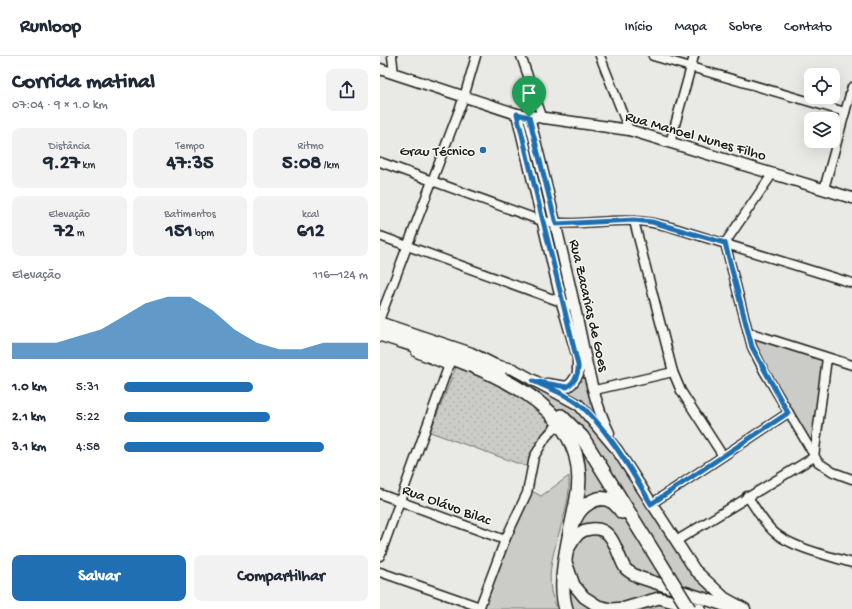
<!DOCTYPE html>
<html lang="pt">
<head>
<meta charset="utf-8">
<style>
	:root { --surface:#fff; --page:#f2f2f3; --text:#1f2937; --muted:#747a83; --line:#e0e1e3; --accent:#1f6fb2 }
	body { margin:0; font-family:"Gochi Hand",sans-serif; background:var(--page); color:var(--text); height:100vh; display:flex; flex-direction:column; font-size:15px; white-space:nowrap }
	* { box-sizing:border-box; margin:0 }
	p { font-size:13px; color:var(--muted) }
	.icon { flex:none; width:22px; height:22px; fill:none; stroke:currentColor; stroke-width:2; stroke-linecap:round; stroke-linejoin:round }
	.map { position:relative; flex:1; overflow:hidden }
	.panel { display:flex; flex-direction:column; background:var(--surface); width:380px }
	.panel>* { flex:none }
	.buttons { position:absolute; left:424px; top:12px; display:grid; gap:8px }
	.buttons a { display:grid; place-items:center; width:36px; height:36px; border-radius:8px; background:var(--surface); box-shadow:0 4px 16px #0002; font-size:20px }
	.pin { position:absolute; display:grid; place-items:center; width:34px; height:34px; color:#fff; margin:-41px -17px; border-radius:50% 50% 50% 0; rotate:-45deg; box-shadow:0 0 4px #0007 }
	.pin .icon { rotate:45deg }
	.round { display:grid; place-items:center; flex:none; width:42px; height:42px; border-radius:8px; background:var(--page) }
	.head { display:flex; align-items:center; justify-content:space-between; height:68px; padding:0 12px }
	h1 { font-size:22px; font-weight:700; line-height:30px }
	.stats { display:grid; grid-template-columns:repeat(3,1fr); gap:6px; height:68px; padding:4px 12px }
	.stats div { display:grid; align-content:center; border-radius:8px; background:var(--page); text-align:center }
	.stats b { font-size:20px; font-weight:700 }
	.stats small { font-size:11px; font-weight:400 }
	.stats p { font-size:11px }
	.chart { height:112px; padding:8px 12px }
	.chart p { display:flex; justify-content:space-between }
	.chart svg { width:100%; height:72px; margin-top:4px; fill:var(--accent); opacity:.7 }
	.primary-button { display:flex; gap:8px; margin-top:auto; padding:8px 12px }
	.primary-button a { flex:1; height:46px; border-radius:8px; background:var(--accent); color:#fff; font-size:16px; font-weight:700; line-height:46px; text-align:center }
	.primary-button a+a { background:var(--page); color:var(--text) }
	ul { padding:0 12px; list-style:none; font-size:13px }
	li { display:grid; grid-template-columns:64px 48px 1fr; align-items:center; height:30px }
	li i { height:10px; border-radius:5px; background:var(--accent) }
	header { display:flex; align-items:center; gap:24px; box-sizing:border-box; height:56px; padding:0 20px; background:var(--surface); border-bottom:1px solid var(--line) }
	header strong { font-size:19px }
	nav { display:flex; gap:22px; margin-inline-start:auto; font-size:14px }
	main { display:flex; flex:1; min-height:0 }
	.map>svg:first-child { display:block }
</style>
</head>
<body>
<header>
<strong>Runloop</strong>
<nav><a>Início</a><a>Mapa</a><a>Sobre</a><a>Contato</a></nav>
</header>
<main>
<section class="panel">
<div class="head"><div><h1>Corrida matinal</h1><p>07:04 · 9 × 1.0 km</p></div><a class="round"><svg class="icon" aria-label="share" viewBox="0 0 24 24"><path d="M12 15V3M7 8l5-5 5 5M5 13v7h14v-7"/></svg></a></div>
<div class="stats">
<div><p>Distância</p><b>9.27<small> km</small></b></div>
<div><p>Tempo</p><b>47:35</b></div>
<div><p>Ritmo</p><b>5:08<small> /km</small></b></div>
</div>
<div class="stats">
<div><p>Elevação</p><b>72<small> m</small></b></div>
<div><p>Batimentos</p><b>151<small> bpm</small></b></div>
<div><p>kcal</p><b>612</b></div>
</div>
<div class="chart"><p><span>Elevação</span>116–124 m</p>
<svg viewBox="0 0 160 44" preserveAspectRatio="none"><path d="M0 44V34L10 34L20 34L30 30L40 26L50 18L60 10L70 6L80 6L90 14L100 26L110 34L120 38L130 38L140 34L150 34L160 34V44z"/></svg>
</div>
<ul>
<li><b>1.0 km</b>5:31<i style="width:53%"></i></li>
<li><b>2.1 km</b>5:22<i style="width:60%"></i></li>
<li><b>3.1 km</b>4:58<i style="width:82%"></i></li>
</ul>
<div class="primary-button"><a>Salvar</a><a>Compartilhar</a></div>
</section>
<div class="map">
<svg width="472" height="553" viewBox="0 0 472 553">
	<defs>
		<pattern id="park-dots" width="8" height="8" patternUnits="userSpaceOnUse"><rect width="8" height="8" fill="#cbcbc7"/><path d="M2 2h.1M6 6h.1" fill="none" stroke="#aeaeaa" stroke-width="1.8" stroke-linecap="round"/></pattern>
	</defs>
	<rect width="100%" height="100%" fill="#e9e9e5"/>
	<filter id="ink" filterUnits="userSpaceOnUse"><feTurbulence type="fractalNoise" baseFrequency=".025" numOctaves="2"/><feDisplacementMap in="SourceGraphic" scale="8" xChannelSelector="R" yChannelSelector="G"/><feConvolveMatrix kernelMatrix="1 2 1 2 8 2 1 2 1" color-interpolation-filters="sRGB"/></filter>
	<g filter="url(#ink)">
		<g fill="#cbcbc7" stroke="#747472">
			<path d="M137,59L149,61L219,350L237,394L297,487L345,542L295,533L309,553H186L195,395L162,349V340L155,333L110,308C135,318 161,331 189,325L198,313Z"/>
			<path d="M372,280L444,304L433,395L385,313Z"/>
			<path d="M189,420C192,459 165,496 171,535C172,541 175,547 177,553H101L127,484L150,434L161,440Z"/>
		</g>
		<path fill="url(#park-dots)" stroke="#747472" d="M81,310C114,325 147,340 170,368C158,381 153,395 148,411L50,376L76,311Z"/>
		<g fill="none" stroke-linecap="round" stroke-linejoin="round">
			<g stroke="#1c1c1c" stroke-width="11">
				<g id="minor">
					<path d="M12,0L14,18"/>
					<path d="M141,0L163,63"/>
					<path d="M220,0L249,74"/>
					<path d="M273,0L465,56"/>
					<path d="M290,87L314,0"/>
					<path d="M0,106L162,165C193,171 224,163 255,165C267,165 279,168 291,171L472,227"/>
					<path d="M393,117L345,187L372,291L384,315L438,406L453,416L472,423"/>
					<path d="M444,133L472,31"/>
					<path d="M254,165L293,316L301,335L343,400"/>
					<path d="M0,180L195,251"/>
					<path d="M0,262L84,41L96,0"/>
					<path d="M368,276L472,309"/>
					<path d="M215,334L293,316"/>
					<path d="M0,438L125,484"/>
					<path d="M367,440C376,452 383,467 395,477C413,492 450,500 472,507"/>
					<path d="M271,448L408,357"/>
					<path d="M296,485L434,401L447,302"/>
					<path d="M0,500L71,303"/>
					<path d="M0,516L100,551"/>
					<path d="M99,553L125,484L147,437L154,401L166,381L179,367"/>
				</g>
			</g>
			<g stroke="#1c1c1c" stroke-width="13">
				<g id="tertiary">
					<path d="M0,13L137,58L249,74L472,142"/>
					<path d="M137,58L182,247L198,302V318L192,327L187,331L167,328"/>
					<path d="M149,61C165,123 180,186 194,248C204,291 210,338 229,377"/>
					<path d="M37,296L69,309"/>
					<path d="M114,309L133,313L199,349L237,394L315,514L345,542L365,553"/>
				</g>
			</g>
			<g stroke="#1c1c1c" stroke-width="14">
				<g id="secondary">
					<path d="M189,492C195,482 198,474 211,473C234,470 236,497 245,512C248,516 254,518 258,521L356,553"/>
					<path d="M186,506L194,529L204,541L218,550L231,553L245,552L279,542L320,553"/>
				</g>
			</g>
			<g stroke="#1c1c1c" stroke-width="16">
				<g id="primary">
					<path d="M0,268L90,298L120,313"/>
					<path d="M0,278C74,303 217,336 197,442C192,472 176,524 186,553"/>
					<path d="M181,360L202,381L281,508"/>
					<path d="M195,463C200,451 217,437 231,445C235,447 239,452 242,456"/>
				</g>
			</g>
			<use href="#minor" stroke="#f6f6f2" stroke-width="8"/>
			<use href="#tertiary" stroke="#f6f6f2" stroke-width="10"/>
			<use href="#secondary" stroke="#f6f6f2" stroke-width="11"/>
			<use href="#primary" stroke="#f6f6f2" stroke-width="13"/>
			<g stroke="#1c1c1c" stroke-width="16" stroke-linecap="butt">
				<path id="primary-bridge" d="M281,508L309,553"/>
			</g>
			<use href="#primary-bridge" stroke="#f6f6f2" stroke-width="13"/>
		</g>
	</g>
	<g fill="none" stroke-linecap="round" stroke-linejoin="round" filter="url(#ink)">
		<g stroke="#fff" stroke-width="8">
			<path id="route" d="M137,58L149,61L176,168L254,164L272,166L345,187L372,291L408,357L271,448C253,417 227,372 200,349C187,338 168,332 153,325L187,331C195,325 199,319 198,309Z"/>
		</g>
		<use href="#route" stroke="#1f6fb2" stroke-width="5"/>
	</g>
	<circle fill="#1f6fb2" stroke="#f6f6f2" stroke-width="1.5" cx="103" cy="94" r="4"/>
	<g text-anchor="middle" stroke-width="3" stroke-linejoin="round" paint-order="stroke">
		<g font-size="15" fill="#1c1c1c" stroke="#f6f6f2">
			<text transform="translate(316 79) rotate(16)" y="5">Rua Manoel Nunes Filho</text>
			<text transform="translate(210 249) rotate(77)" y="5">Rua Zacarias de Goes</text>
			<text transform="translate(67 448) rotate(20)" y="5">Rua Olávo Bilac</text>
		</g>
		<g font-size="15" fill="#1c1c1c" stroke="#f6f6f2" text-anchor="end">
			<text x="95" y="99">Grau Técnico</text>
		</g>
	</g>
</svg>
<div class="buttons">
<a><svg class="icon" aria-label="locate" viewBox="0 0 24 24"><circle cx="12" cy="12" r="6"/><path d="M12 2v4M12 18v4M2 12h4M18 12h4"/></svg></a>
<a><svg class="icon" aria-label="layers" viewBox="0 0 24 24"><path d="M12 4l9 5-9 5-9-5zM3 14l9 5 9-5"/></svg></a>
</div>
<div class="pin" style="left:149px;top:61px;background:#1e9e55"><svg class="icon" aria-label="arrive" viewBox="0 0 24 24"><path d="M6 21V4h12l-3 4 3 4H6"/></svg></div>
</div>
</main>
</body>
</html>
